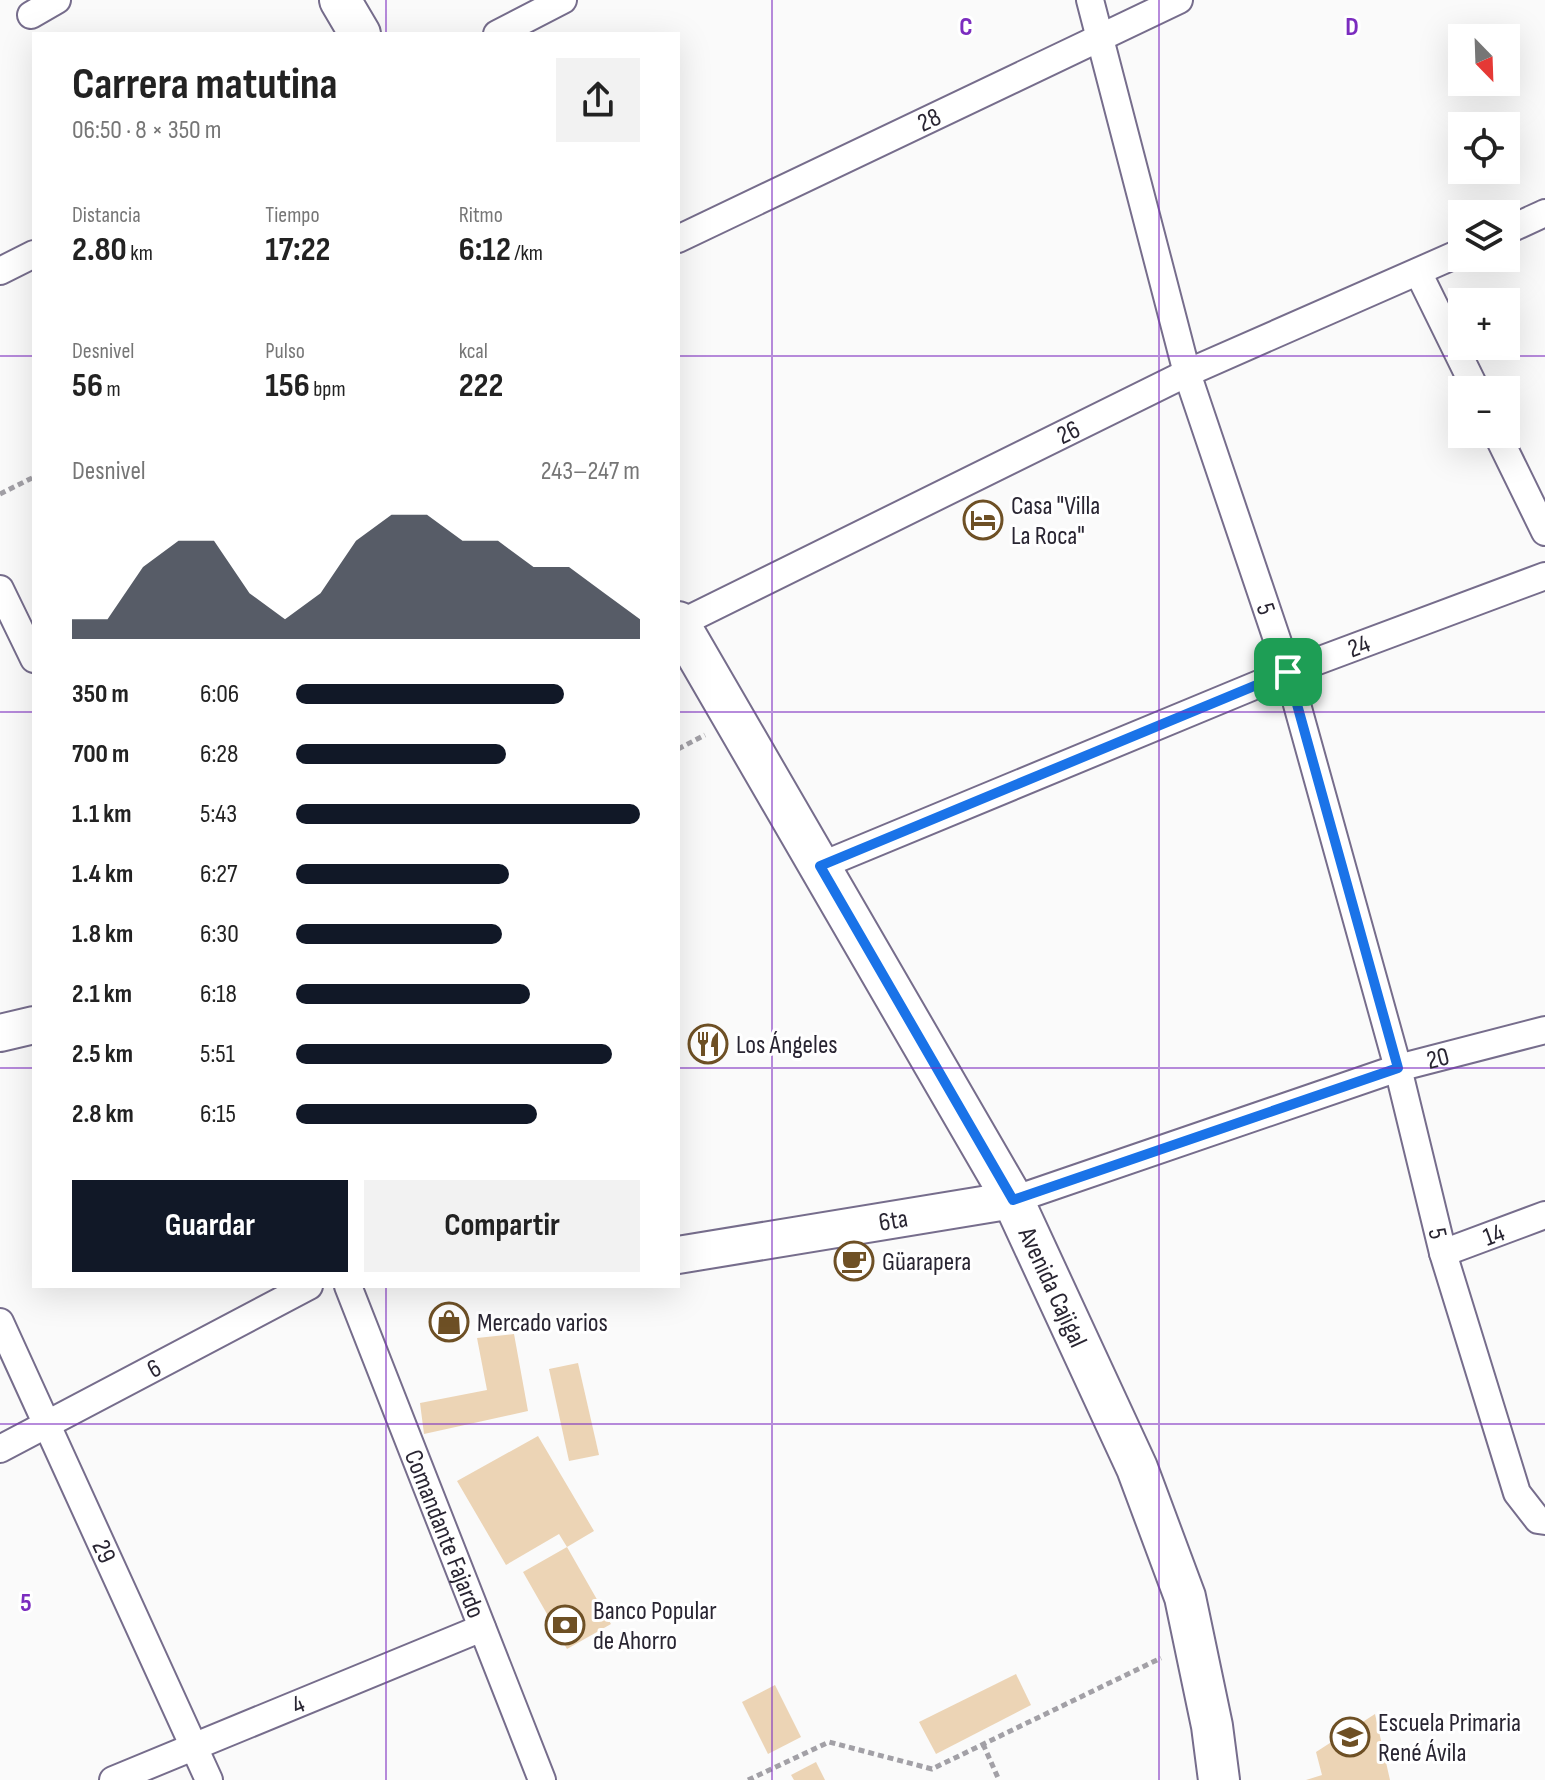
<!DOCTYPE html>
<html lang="es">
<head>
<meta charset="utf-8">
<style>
	:root { --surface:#fff; --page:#f2f2f2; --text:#222; --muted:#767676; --accent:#111827 }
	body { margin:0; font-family:"Sofia Sans Condensed",sans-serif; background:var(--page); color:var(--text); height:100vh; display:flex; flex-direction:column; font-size:30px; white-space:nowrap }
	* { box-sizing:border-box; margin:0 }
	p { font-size:26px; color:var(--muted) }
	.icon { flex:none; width:44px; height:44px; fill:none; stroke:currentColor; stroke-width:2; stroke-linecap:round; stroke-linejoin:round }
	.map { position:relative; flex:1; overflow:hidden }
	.sheet { position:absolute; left:32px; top:32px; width:648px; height:1256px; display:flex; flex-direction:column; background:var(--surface); border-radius:0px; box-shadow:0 8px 32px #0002 }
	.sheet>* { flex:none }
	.needle { width:52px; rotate:157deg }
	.buttons { position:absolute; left:1448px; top:24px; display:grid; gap:16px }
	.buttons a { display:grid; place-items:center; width:72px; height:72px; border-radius:0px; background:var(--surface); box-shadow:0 8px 32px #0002; font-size:40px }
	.pin { position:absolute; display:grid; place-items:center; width:68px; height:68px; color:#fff; margin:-34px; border-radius:16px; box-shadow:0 4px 12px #0006 }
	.round { display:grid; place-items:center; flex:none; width:84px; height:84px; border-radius:0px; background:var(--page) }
	.overview { display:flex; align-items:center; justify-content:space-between; height:136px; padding:0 40px }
	h1 { font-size:44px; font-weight:700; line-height:60px }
	.metrics { display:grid; grid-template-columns:repeat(3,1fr); gap:12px; height:136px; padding:8px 40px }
	.metrics div { display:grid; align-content:center }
	.metrics b { font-size:34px; font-weight:700 }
	.metrics small { font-size:22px; font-weight:400 }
	.metrics p { font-size:22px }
	.chart { height:224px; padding:16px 40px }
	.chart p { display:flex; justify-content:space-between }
	.chart svg { width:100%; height:144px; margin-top:8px; fill:var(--accent); opacity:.7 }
	.action { display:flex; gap:16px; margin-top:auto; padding:16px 40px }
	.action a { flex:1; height:92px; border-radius:0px; background:var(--accent); color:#fff; font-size:32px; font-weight:700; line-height:92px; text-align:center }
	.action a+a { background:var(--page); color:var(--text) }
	ul { padding:0 40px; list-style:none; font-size:26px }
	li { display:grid; grid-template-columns:128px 96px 1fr; align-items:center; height:60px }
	li i { height:20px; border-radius:10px; background:var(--accent) }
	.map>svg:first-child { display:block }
</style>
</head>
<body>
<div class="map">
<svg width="1545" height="1780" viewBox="0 0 1545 1780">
	<rect width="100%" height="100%" fill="#fafafa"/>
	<g fill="#ecd4b5">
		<path d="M514,1334L528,1411L424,1434L420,1403L487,1390L477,1338Z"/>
		<path d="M578,1363L599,1455L569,1461L549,1369Z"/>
		<path d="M538,1436L594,1531L567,1547L611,1624L567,1649L523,1572L567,1547L559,1534L506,1565L457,1481Z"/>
		<path d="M1016,1674L1031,1705L936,1754L919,1722Z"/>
		<path d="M775,1685L801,1737L768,1754L742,1702Z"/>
		<path d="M1375,1714L1390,1780H1306L1322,1775L1316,1752Z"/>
		<path d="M816,1762L825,1780H794L791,1775Z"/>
	</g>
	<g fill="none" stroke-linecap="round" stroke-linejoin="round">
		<g stroke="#766d8c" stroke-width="30">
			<g id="street">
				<path id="s1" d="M1090,0L1187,373L1288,672L1398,1068L1443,1253L1517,1493L1538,1520L1545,1521"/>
				<path d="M31,15L57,0"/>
				<path d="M497,34L563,0"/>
				<path d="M1506,231L1545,213"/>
				<path id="s2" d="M678,239L1179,0"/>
				<path d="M0,271L34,254"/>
				<path d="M1418,272L1476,390"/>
				<path d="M1497,434L1545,532"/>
				<path d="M0,589L34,659"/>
				<path id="s3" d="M679,624L1187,373L1462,252"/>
				<path id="s4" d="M820,866L1288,672L1545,576"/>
				<path id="s5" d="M1013,1200L1398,1068L1545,1030"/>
				<path id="s6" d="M1443,1253L1545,1215"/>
				<path id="s7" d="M348,1286L542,1780"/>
				<path id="s8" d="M0,1322L209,1780"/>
				<path id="s9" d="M0,1449L309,1286"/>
				<path id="s10" d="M113,1780L482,1628"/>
			</g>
		</g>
		<g stroke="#766d8c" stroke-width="40">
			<g id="secondary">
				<path d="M0,1033L34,1025"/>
				<path id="s11" d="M678,1255L1013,1200"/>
			</g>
		</g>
		<g stroke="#766d8c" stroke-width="44">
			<g id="primary">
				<path d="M340,0L360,34"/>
				<path id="s12" d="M678,622L1013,1200L1137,1468L1185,1597L1212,1726L1219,1780"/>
			</g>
		</g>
		<g stroke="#a2a0a6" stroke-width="5" stroke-dasharray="6 4" stroke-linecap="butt">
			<path d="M0,494L34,477"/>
			<path d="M678,749L705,735"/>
			<path d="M983,1744L999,1780"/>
			<path d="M748,1780L829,1742L932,1769L1161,1658"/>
		</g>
		<use href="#street" stroke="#fff" stroke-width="26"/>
		<use href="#secondary" stroke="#fff" stroke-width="36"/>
		<use href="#primary" stroke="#fff" stroke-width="40"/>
	</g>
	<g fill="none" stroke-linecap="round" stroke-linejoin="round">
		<g stroke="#fff" stroke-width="16">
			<path id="route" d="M1288,672L1398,1068L1013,1200L820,866Z"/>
		</g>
		<use href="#route" stroke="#1a73e8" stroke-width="10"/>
	</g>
	<path fill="none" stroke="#7b2cbf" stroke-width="2" stroke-opacity="0.55" d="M386,0V34M772,0V1780M1159,0V1780M0,356H34M678,356H1545M0,712H34M678,712H1545M0,1068H34M678,1068H1545M386,1286V1780M0,1424H1545"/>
	<defs>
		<g id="hotel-ring" transform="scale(2)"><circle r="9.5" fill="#fff" stroke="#6e5025" stroke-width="1.5"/><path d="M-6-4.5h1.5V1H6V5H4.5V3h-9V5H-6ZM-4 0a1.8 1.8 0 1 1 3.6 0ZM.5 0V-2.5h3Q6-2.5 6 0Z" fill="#6e5025"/></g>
		<g id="restaurant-ring" transform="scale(2)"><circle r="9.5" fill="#fff" stroke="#6e5025" stroke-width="1.5"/><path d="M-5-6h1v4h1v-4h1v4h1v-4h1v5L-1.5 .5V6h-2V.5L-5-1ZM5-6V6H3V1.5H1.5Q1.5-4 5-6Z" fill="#6e5025"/></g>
		<g id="cafe-ring" transform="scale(2)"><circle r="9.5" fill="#fff" stroke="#6e5025" stroke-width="1.5"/><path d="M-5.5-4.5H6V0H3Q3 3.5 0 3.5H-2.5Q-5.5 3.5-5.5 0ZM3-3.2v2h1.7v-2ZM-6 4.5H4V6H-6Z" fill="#6e5025"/></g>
		<g id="shop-ring" transform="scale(2)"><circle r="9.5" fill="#fff" stroke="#6e5025" stroke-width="1.5"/><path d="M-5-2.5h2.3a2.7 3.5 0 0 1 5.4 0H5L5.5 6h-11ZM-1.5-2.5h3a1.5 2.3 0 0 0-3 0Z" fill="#6e5025"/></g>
		<g id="bank-ring" transform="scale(2)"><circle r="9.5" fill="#fff" stroke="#6e5025" stroke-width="1.5"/><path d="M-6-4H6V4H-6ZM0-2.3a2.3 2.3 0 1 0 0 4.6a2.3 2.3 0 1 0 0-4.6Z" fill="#6e5025"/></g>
		<g id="school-ring" transform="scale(2)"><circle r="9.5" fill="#fff" stroke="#6e5025" stroke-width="1.5"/><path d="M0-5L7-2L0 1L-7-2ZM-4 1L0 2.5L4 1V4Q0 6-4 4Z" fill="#6e5025"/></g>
	</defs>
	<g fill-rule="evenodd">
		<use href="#hotel-ring" x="983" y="520"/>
		<use href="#restaurant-ring" x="708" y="1044"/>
		<use href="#cafe-ring" x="854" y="1261"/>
		<use href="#shop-ring" x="449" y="1322"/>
		<use href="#bank-ring" x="565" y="1625"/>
		<use href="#school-ring" x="1350" y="1737"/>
	</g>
	<g text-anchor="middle" stroke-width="6" stroke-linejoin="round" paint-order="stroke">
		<g font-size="26" fill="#292532" stroke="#fff">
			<text dy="9" stroke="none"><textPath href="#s2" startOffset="278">28</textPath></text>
			<text dy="9" stroke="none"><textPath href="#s3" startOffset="434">26</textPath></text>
			<text dy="9" stroke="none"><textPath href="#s1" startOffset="634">5</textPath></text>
			<text dy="9" stroke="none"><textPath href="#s4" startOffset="582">24</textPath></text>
			<text dy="9" stroke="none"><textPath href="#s5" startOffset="448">20</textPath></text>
			<text dy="9" stroke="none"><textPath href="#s11" startOffset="218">6ta</textPath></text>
			<text dy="9" stroke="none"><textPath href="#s1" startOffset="1282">5</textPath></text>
			<text dy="9" stroke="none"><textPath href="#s6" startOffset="54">14</textPath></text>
			<text dy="9" stroke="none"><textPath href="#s12" startOffset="764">Avenida Cajigal</textPath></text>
			<text dy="9" stroke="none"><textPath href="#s9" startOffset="174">6</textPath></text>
			<text dy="9" stroke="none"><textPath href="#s7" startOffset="266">Comandante Fajardo</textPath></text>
			<text dy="9" stroke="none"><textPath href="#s8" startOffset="252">29</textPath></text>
			<text dy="9" stroke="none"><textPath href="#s10" startOffset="200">4</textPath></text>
		</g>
		<g font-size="26" fill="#292532" stroke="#fff" text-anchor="start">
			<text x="1011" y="514">Casa "Villa<tspan x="1011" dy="30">La Roca"</tspan></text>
			<text x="736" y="1053">Los Ángeles</text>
			<text x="882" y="1270">Güarapera</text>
			<text x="477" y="1331">Mercado varios</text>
			<text x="593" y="1619">Banco Popular<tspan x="593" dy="30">de Ahorro</tspan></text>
			<text x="1378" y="1731">Escuela Primaria<tspan x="1378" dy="30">René Ávila</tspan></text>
		</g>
	</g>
	<g font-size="26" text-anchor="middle" font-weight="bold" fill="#7b2cbf" stroke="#fff" stroke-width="6" stroke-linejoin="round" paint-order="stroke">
		<text x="966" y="35">C</text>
		<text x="1352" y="35">D</text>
		<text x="26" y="1611">5</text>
	</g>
</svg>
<div class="buttons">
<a><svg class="needle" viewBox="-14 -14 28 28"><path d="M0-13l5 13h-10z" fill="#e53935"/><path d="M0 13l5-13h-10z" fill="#767676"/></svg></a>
<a><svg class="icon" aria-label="locate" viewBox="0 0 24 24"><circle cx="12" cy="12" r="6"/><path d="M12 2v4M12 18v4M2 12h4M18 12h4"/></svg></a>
<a><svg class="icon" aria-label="layers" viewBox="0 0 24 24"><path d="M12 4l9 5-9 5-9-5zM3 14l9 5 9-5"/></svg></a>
<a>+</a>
<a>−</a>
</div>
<div class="pin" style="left:1288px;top:672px;background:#1e9e55"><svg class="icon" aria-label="arrive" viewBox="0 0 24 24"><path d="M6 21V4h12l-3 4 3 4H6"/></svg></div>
<section class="sheet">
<div class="overview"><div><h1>Carrera matutina</h1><p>06:50 · 8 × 350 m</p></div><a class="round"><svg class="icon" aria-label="share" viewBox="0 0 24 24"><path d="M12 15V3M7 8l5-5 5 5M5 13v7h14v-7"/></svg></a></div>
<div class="metrics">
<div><p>Distancia</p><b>2.80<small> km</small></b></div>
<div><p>Tiempo</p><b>17:22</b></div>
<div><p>Ritmo</p><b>6:12<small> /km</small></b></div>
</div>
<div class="metrics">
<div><p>Desnivel</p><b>56<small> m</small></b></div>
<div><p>Pulso</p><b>156<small> bpm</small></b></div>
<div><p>kcal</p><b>222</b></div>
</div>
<div class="chart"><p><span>Desnivel</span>243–247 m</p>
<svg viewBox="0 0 160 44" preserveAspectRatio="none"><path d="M0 44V38L10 38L20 22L30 14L40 14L50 30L60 38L70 30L80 14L90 6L100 6L110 14L120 14L130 22L140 22L150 30L160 38V44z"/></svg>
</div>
<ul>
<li><b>350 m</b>6:06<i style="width:78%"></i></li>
<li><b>700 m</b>6:28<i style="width:61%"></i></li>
<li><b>1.1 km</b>5:43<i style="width:100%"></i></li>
<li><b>1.4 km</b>6:27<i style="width:62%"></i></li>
<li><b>1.8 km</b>6:30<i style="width:60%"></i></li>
<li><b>2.1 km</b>6:18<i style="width:68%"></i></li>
<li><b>2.5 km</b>5:51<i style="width:92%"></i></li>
<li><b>2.8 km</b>6:15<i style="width:70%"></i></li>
</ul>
<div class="action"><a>Guardar</a><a>Compartir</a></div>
</section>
</div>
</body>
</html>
